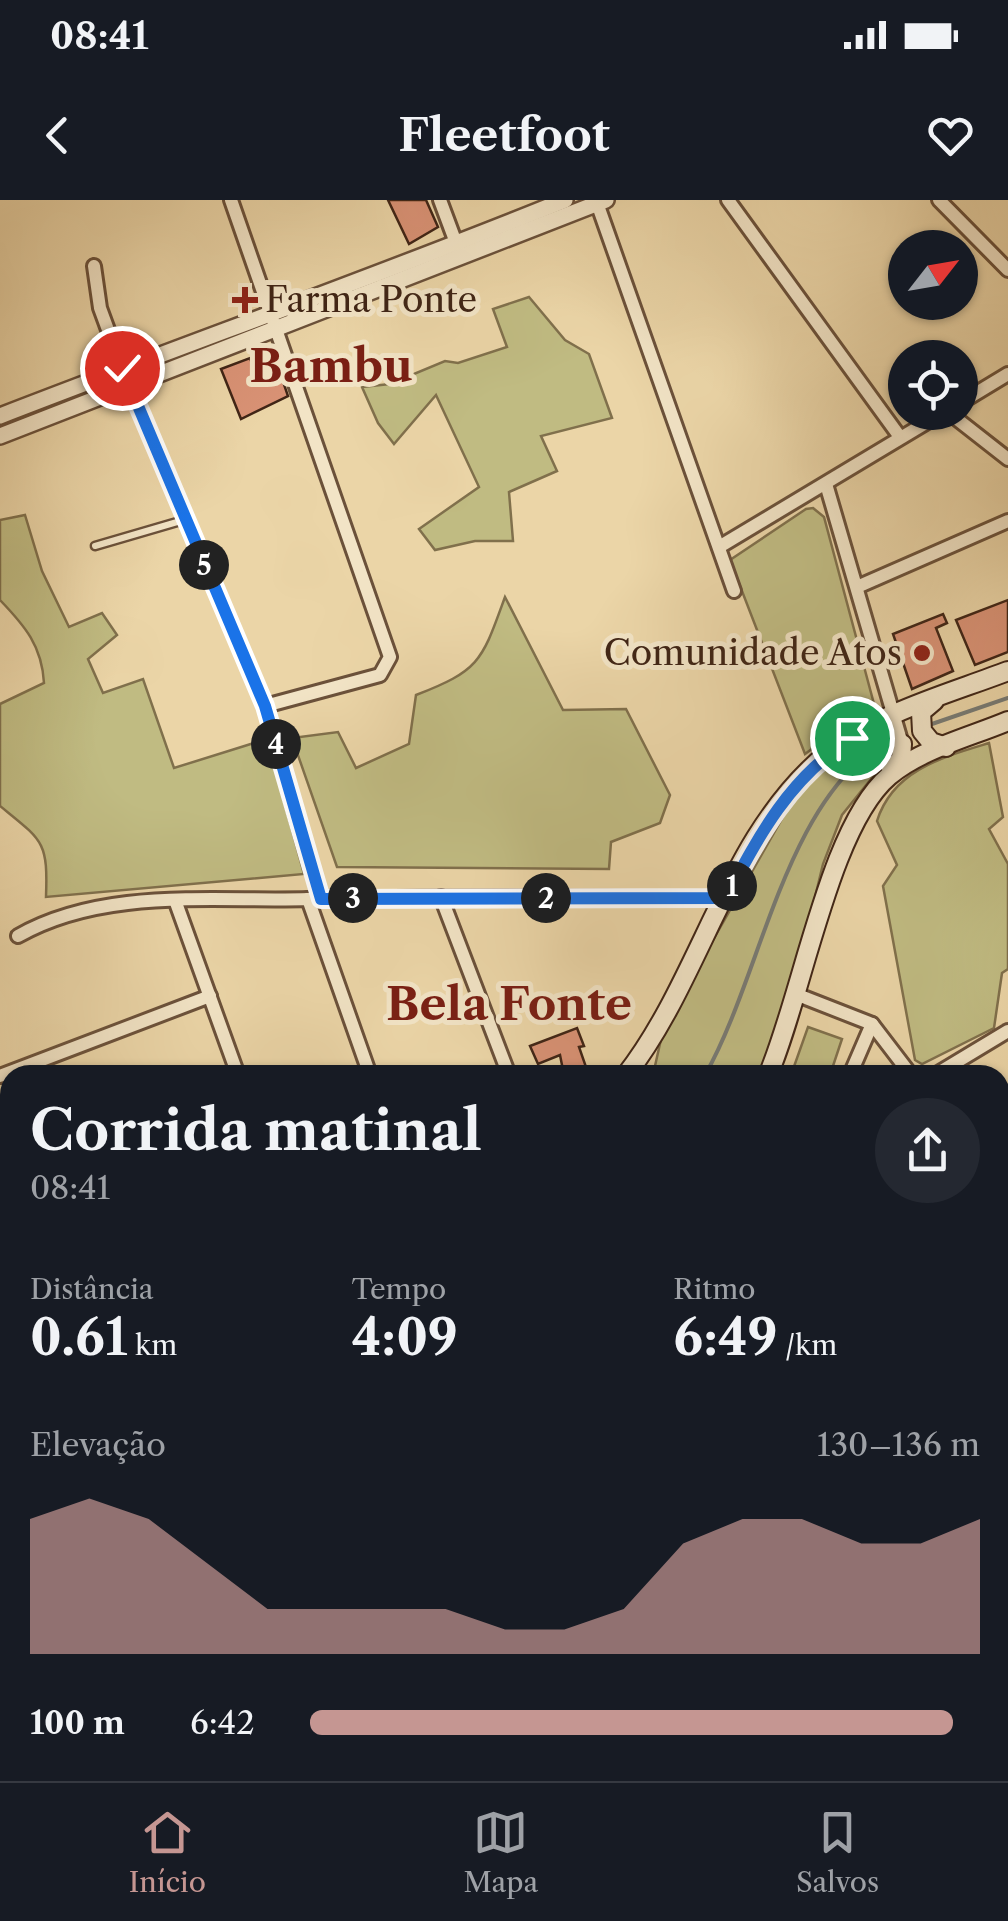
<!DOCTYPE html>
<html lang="pt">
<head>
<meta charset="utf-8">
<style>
	:root { --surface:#171b24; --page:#242831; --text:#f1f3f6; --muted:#9ea1a6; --line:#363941; --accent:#c59692 }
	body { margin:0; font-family:"Libre Caslon Text",serif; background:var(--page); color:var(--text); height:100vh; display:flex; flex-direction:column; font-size:38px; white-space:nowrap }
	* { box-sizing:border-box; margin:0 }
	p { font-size:32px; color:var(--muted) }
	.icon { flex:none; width:55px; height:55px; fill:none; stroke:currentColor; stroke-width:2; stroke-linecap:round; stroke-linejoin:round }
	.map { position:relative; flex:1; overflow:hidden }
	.drawer { position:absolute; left:0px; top:865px; width:1010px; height:718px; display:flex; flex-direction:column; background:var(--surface); border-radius:30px 30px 0 0; box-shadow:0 2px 8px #0004 }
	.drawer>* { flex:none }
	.needle { width:65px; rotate:59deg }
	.fabs { position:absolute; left:888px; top:30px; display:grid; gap:20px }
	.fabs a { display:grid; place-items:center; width:90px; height:90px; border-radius:50%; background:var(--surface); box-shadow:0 2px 8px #0004; font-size:50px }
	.pin { position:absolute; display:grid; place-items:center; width:85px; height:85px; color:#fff; margin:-42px; border:5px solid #fff; border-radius:50%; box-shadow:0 2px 10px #0007 }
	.km { position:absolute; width:50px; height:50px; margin:-25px; border-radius:50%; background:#222; color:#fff; font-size:28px; line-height:50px; text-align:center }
	.round { display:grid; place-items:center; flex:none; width:105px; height:105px; border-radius:52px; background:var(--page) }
	.headline { display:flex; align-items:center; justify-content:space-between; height:170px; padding:0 30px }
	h1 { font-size:55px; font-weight:700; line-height:75px }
	.figures { display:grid; grid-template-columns:repeat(3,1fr); gap:15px; height:170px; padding:10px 30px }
	.figures div { display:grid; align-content:center }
	.figures b { font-size:50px; font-weight:700 }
	.figures small { font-size:28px; font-weight:400 }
	.figures p { font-size:28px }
	.chart { height:280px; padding:20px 30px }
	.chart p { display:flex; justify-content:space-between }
	.chart svg { width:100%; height:180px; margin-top:10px; fill:var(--accent); opacity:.7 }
	ul { padding:0 30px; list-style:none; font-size:32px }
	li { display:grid; grid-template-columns:160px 120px 1fr; align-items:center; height:75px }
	li i { height:25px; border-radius:12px; background:var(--accent) }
	.status { display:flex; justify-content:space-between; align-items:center; height:70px; padding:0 50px; background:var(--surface); direction:ltr }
	.status svg { height:28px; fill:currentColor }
	header { display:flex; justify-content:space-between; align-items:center; height:130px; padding:0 30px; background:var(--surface); font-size:45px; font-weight:700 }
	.tabs { display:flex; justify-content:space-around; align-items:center; height:140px; border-top:2px solid var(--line); background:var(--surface); font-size:28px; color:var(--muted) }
	.tabs a { display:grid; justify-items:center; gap:5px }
	.tabs .selected { color:var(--accent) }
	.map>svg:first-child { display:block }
</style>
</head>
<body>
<div class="status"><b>08:41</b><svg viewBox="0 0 49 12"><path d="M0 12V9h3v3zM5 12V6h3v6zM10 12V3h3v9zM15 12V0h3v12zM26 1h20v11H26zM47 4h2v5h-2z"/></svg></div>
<header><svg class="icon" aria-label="back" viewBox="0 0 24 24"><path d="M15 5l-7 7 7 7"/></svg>Fleetfoot<svg class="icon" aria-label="heart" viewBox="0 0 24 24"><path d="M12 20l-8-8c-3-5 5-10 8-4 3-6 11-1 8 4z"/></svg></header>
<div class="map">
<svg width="1008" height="1581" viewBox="0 0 1008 1581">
	<rect width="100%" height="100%" fill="#ebd5a7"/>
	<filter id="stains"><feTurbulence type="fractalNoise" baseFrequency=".002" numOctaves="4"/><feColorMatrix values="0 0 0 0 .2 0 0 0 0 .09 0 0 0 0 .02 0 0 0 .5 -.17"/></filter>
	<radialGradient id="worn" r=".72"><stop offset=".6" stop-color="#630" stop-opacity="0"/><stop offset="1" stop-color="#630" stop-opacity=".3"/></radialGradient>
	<g fill="#c0bb82" stroke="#80704c" stroke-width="2.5">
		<path d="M529,97L565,140L589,154L612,218L541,236L557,271L509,292L513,341H475L435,350L419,329L479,287L436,195L394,244L378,223L362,187L390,184L445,161L458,163L507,147L493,109Z"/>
		<path d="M813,308L824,317L874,504L872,514C850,530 826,537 805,554L730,360L806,309Z"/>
		<path d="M25,315L42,371L69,427L102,413L117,435L88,459L103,493L143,479L174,568L267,539L304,674L46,697C48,641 43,641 0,606V504L44,483C42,446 25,426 0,400V320Z"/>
		<path d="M505,397L563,510L626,509L670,595L660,623L611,642L609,669L337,667L292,538L338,532L356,568L409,544L416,495C481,470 482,460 505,397Z"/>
		<path d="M867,536C881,538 886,544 888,558L842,615L823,664L792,792L760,875H648L655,866L664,826L791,603L833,557Z"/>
		<path d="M989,543L1003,617L989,629L1008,664V769L1002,773L994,828L922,864L915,860L883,686L897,665L877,621C893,570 943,557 989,543Z"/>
		<path d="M808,827L842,839L830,875H791Z"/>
		<path d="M10,1427V1572L64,1573L53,1581H0V1434Z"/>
		<path d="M1000,1542L1008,1555V1581H931L932,1573L1000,1572Z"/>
	</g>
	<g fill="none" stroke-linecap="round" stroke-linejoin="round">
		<g stroke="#787b75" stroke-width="4">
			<path d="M929,525L1008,498"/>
			<path d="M705,875C762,775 783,605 884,542"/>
			<path d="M1,1536L10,1529"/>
		</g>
	</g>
	<g fill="#d99275" stroke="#402516" stroke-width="2.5">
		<path d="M388,0H426L438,27L409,44Z"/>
		<path d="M250,158L255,172L277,164L288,196L241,219L221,169Z"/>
		<path d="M1008,400V452L975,465L956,420Z"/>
		<path d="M943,414L947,423L936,428L953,471L912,489L893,434Z"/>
		<path d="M577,828L584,846L579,847L586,867L584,875H564L560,855L538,864L530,846Z"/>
	</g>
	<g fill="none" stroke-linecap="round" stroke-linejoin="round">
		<g stroke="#6b513a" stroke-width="11">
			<path id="service" d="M95,346L184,320"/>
		</g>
		<g stroke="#6b513a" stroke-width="18">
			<g id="minor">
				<path d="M231,0L390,457L380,475L265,506"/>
				<path d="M440,0L459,51"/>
				<path d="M596,0L734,391"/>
				<path d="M728,0L900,237"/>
				<path d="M939,0L1008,70"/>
				<path d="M94,66L100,108L122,168L265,506L321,699"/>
				<path d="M960,203L1008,174"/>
				<path d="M948,212L1008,259"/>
				<path d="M826,284L902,544"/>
				<path d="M719,347L944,212"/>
				<path d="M857,387L1008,321"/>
				<path d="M441,697L509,875"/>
				<path d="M308,699L370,875"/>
				<path d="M175,700L238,875"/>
				<path d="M18,736C104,687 214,702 309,699C448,696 587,698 726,698"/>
				<path d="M798,795L872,824L911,875"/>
				<path d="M850,875L872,824"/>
				<path d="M935,875L1008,831"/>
				<path d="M0,876L210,796"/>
				<path d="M0,1000L10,996"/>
				<path d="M1000,1012L1008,1024"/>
				<path d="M0,1127L10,1142"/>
				<path d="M1000,1129H1008"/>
				<path d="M0,1153L10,1150"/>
				<path d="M1000,1268L1008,1282"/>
				<path d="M0,1287L10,1284"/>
				<path d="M1000,1484L1008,1483"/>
				<path d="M221,1572L226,1581"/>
				<path d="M367,1572L371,1581"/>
				<path d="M592,1572H639"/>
				<path d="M413,1581L429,1572"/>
			</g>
		</g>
		<g stroke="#6b513a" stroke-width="20">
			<g id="tertiary">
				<path d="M0,216C188,143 378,76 565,0"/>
				<path d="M0,236L606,0"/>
			</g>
		</g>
		<g stroke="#402516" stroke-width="22">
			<g id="secondary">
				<path d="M934,501L921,512L922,531L931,542L946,547"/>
				<path d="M868,527L902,544L901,559L891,569"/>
				<path d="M626,875C703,776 728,634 828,553C879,512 948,494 1008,471"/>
				<path d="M768,875C802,797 829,627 889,576C921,549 970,537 1008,521"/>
				<path d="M0,1427L10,1420"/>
				<path d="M65,1581L77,1572"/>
			</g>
		</g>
		<path stroke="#402516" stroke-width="2.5" stroke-dasharray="2.5 5" stroke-linecap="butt" d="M0,1560H10"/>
		<use href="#service" stroke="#f2e4c6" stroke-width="6"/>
		<use href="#minor" stroke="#f2e4c6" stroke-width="12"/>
		<use href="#tertiary" stroke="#f2e4c6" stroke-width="15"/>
		<use href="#secondary" stroke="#f2e4c6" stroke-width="18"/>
	</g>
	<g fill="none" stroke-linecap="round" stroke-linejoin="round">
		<g stroke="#fff" stroke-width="20">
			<path id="route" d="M122,168L265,506L321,699L726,698C759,635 790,577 852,538"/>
		</g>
		<use href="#route" stroke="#1a73e8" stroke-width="12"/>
	</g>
	<g fill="#8f2418" stroke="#f2e4c6" stroke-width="4">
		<path d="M240 85h10v10h10v10h-10v10h-10v-10h-10v-10h10z"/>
		<circle cx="922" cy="453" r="10"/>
	</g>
	<g text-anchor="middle" stroke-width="10" stroke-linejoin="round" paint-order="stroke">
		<g font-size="35" fill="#402516" stroke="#f2e4c6" text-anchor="start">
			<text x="265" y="112">Farma Ponte</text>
			<text x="902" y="465" text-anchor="end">Comunidade Atos</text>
		</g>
		<g font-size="45" font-weight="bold" fill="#7a1f14" stroke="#f2e4c6">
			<text x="331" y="182">Bambu</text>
			<text x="509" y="820">Bela Fonte</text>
		</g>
	</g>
	<rect width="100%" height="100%" filter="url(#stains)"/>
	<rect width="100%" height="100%" fill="url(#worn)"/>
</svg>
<div class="fabs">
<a><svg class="needle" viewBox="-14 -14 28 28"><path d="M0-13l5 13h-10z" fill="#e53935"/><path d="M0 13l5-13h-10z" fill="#9ea1a6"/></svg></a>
<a><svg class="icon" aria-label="locate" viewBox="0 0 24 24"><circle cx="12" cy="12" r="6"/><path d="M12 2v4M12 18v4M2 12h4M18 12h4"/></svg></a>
</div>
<div class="pin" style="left:852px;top:538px;background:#1e9e55"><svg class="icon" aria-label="arrive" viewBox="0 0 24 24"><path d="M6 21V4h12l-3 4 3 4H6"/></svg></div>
<div class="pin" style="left:122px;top:168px;background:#d93025"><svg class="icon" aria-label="check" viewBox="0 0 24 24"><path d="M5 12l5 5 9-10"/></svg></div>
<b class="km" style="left:732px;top:686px">1</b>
<b class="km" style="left:546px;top:698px">2</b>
<b class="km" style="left:353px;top:698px">3</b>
<b class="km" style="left:276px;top:544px">4</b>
<b class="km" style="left:204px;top:365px">5</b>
<section class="drawer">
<div class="headline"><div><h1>Corrida matinal</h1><p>08:41</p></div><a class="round"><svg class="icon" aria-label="share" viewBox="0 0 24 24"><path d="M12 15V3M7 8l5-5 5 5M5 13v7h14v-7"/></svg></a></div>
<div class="figures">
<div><p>Distância</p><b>0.61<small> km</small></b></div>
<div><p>Tempo</p><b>4:09</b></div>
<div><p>Ritmo</p><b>6:49<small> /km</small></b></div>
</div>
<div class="chart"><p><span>Elevação</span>130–136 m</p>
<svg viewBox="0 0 160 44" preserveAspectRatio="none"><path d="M0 44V11L10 6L20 11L30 22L40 33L50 33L60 33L70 33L80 38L90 38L100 33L110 17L120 11L130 11L140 17L150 17L160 11V44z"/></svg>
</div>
<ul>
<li><b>100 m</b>6:42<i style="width:96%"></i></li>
</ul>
</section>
</div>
<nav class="tabs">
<a class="selected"><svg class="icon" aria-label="home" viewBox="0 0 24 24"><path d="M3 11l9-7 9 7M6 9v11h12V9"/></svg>Início</a>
<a><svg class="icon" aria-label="map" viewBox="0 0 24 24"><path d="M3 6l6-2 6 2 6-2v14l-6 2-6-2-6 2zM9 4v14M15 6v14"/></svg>Mapa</a>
<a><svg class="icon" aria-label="saved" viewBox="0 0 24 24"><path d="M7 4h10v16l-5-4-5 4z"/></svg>Salvos</a>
</nav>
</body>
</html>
